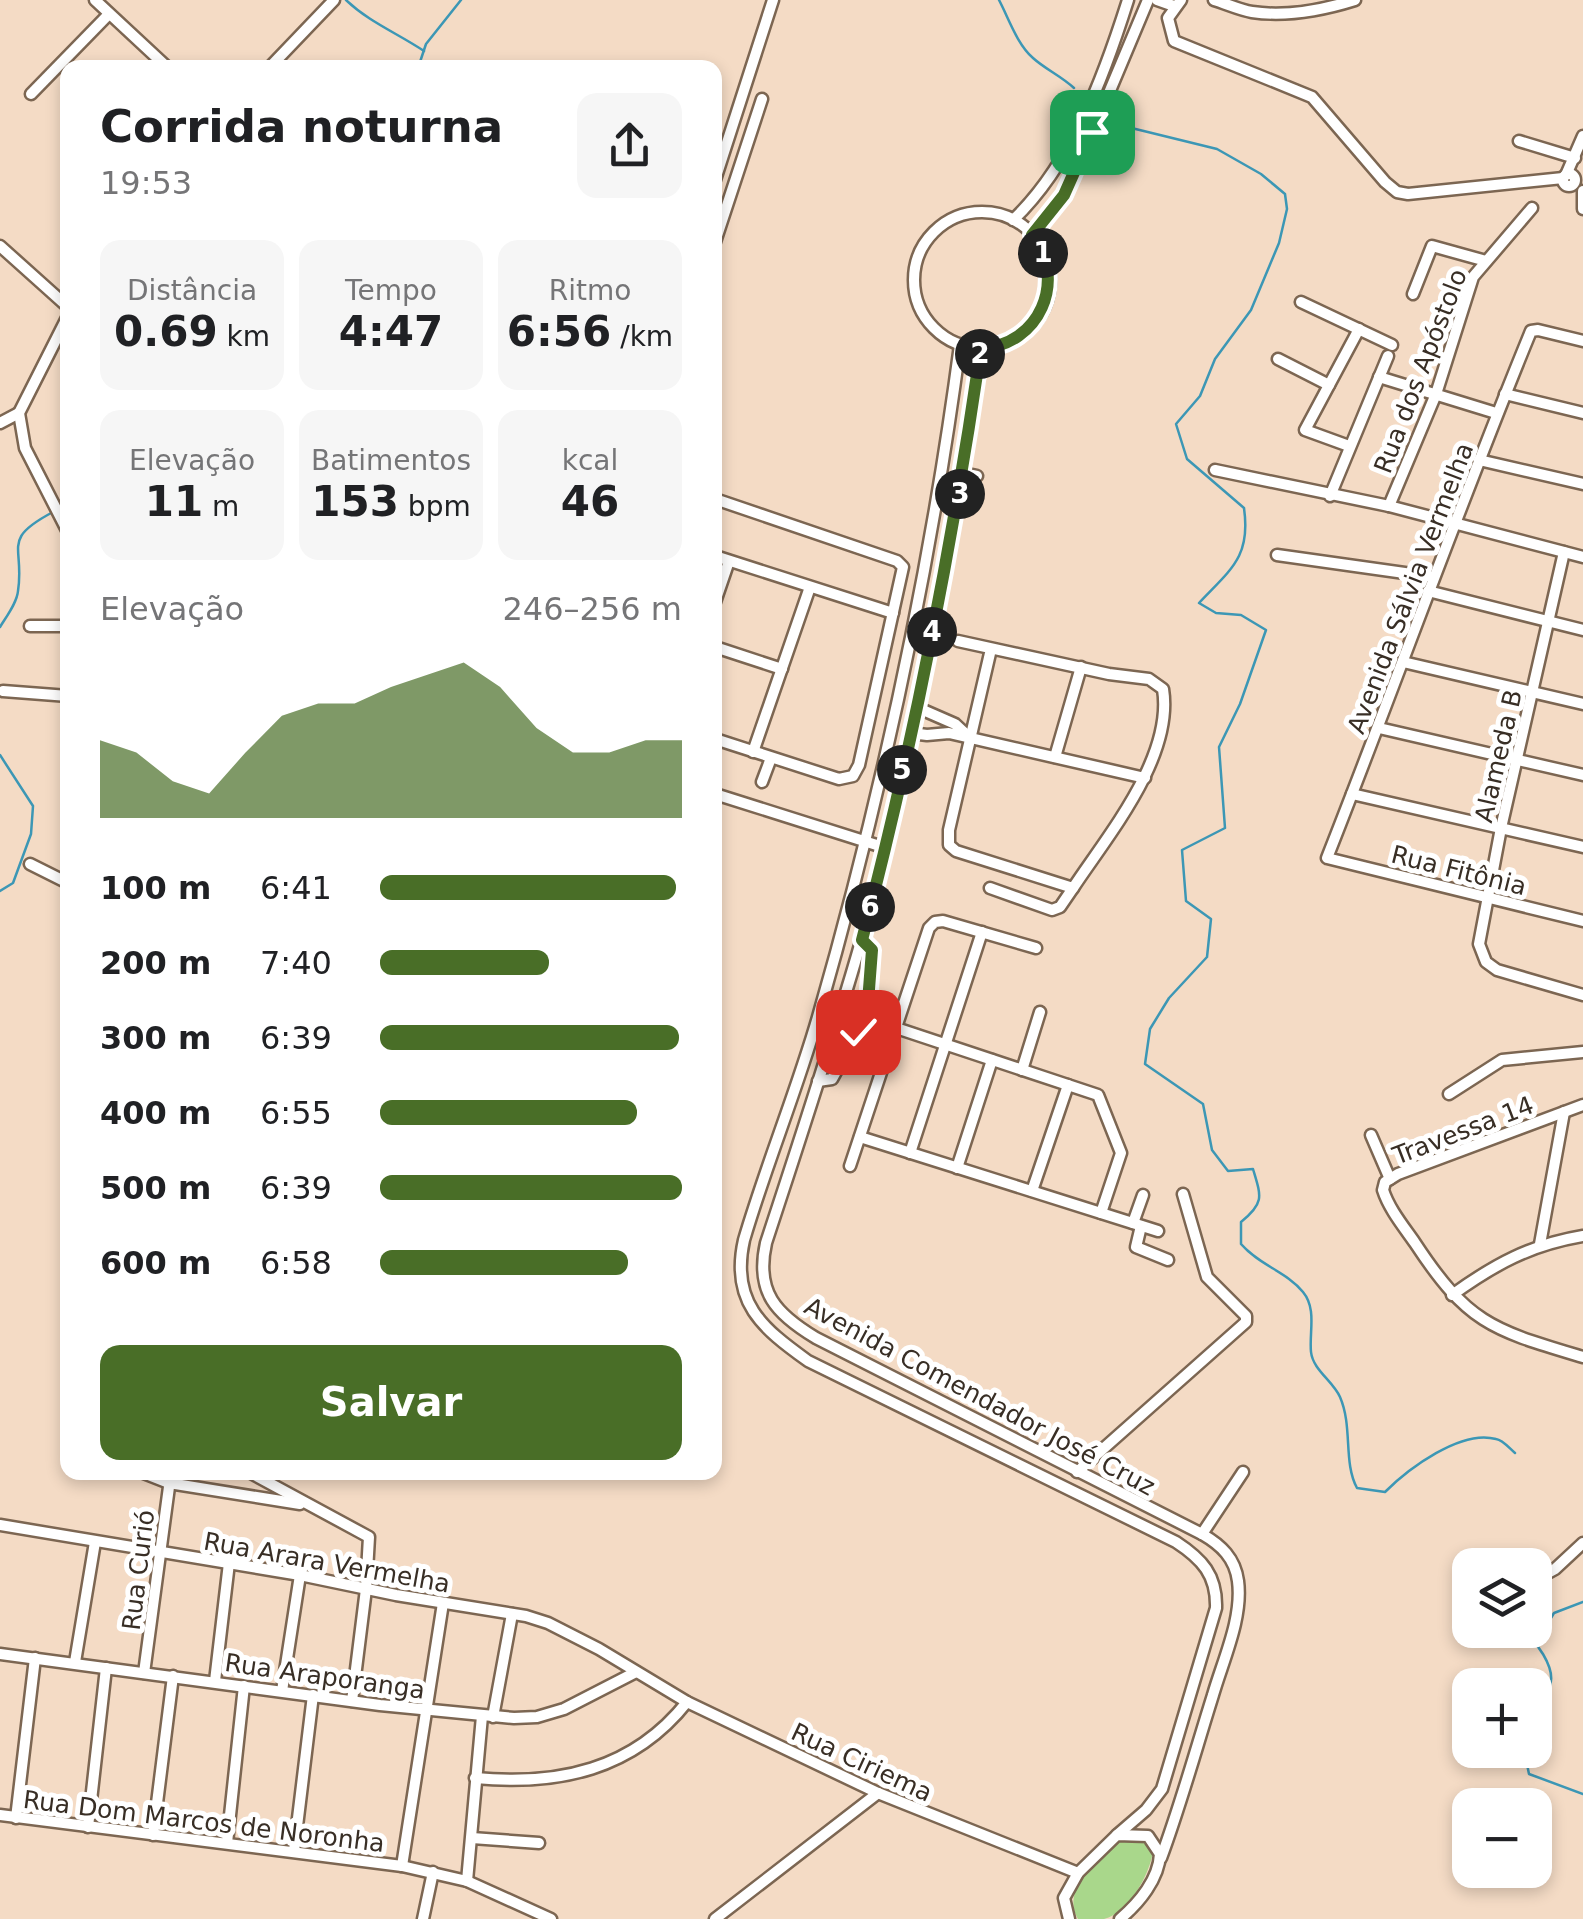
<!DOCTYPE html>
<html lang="pt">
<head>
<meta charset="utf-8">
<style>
	:root { --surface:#fff; --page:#f6f6f6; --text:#202124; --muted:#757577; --accent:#496e27 }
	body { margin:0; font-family:"DejaVu Sans",sans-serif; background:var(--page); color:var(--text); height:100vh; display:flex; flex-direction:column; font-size:38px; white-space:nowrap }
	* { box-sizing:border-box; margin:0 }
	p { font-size:32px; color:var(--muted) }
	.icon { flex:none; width:55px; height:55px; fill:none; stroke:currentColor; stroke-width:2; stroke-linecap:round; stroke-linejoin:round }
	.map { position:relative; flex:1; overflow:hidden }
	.side { position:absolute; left:60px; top:60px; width:662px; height:1420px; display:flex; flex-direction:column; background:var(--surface); border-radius:20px; box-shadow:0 5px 15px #0003 }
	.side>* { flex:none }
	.buttons { position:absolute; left:1452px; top:1548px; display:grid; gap:20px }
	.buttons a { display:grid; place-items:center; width:100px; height:100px; border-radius:20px; background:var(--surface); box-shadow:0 5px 15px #0003; font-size:50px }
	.pin { position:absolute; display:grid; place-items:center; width:85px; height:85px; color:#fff; margin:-42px; border-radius:20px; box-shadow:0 5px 15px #0006 }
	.km { position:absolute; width:50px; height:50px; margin:-25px; border-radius:50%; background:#222; color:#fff; font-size:28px; line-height:50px; text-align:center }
	.round { display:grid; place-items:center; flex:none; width:105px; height:105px; border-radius:20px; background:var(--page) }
	.summary { display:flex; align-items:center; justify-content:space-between; height:170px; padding:0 40px }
	h1 { font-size:45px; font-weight:800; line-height:75px }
	.figures { display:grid; grid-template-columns:repeat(3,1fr); gap:15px; height:170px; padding:10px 40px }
	.figures div { display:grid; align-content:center; border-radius:20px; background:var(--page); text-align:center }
	.figures b { font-size:42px; font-weight:800 }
	.figures small { font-size:28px; font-weight:400 }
	.figures p { font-size:28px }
	.chart { height:280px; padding:20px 40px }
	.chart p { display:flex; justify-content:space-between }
	.chart svg { width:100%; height:180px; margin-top:10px; fill:var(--accent); opacity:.7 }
	.action { display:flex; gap:20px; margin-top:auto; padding:20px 40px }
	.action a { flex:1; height:115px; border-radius:20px; background:var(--accent); color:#fff; font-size:40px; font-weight:800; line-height:115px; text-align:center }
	ul { padding:0 40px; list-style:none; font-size:32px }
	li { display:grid; grid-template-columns:160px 120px 1fr; align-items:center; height:75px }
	li i { height:25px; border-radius:12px; background:var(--accent) }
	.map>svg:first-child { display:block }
</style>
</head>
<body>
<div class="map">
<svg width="1583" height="1919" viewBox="0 0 1583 1919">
	<rect width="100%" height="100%" fill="#f4dbc5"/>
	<path fill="#a9d78b" d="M1128,1837L1145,1838L1153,1852C1149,1875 1129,1913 1104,1919C1097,1919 1086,1919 1078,1919C1059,1887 1103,1851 1128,1837Z"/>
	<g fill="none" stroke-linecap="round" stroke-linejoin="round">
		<g stroke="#3c97b5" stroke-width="2.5">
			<path d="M346,0C369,22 397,33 424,51"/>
			<path d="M999,0C1009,19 1017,44 1033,58C1045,69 1061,76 1074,88"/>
			<path d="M418,68L426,44L461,0"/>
			<path d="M1103,121L1217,149L1261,174L1285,194L1287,209L1279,243L1251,310L1215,359L1200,396L1176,424L1187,459L1244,508C1251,557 1231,569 1199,603L1216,613L1241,615L1266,630L1240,704L1219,747L1225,828L1182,850L1186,901L1211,919L1207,957L1169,998L1150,1029L1145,1064L1203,1104L1212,1150L1228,1171L1253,1169C1261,1196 1265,1203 1241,1222V1244C1259,1265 1287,1272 1303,1292C1317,1309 1309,1332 1311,1352C1313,1370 1333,1381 1340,1397C1353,1427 1343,1462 1357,1488L1385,1492C1408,1469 1461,1429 1496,1439C1503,1440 1509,1448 1515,1453"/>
			<path d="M60,508L68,504"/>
			<path d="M0,627C6,617 17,603 18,591C25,546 0,540 53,512"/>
			<path d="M0,755L33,806L31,834L13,883L0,891"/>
			<path d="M1518,1630C1535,1636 1558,1670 1549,1688C1546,1693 1540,1696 1535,1699"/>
			<path d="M1537,1641L1554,1613L1583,1602"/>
			<path d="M1524,1750L1529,1774L1583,1794"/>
		</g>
		<g stroke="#7c6652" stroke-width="15">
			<g id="minor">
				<path d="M95,0L168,68"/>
				<path d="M1157,0L1174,6"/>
				<path d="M1181,0L1168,18L1174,41L1312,97L1385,182L1397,192L1408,194L1563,178"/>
				<path d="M1214,0C1227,4 1240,10 1252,12C1286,17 1323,10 1355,0"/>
				<path d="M269,68L334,0"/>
				<path d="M31,94L109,14"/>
				<path d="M1519,141L1575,158"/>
				<circle cx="1569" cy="180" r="6"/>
				<path d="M1566,175L1583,136"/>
				<path d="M715,180L773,0"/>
				<path d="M1583,191V209"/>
				<circle cx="982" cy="280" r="68"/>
				<path d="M1013,220C1072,164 1104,76 1128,0"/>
				<path d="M1032,235L1055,209L1072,181L1148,0"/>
				<path d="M715,242L762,99"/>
				<path d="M0,246L68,307"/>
				<path d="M1413,294L1432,246L1486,261"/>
				<path d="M1301,302L1392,345"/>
				<path d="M68,316L19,413L25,448L68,532"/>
				<path d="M1583,341L1538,330L1531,331C1459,506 1396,683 1327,858L1583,921"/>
				<path d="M960,345C930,572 881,797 818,1017C796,1093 766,1165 744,1240C730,1302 762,1328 808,1361L1176,1542C1202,1559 1217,1575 1216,1608L1162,1789L1146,1810L1117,1835"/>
				<path d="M981,348C953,546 916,745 862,938C833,1040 799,1142 766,1243C755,1292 776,1314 816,1338L1202,1534C1221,1545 1235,1558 1238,1581C1243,1618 1223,1660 1213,1695C1196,1749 1181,1804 1161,1858"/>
				<path d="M1278,359L1329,385"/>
				<path d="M1379,377L1496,413"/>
				<path d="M1505,394L1583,413"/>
				<path d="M0,423L19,413"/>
				<path d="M1349,446L1305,430L1359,329"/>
				<path d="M1479,460L1583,484"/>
				<path d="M1215,470L1389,506L1583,557"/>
				<path d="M963,473L977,476"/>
				<path d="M1330,496L1388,356"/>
				<path d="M715,499L897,561L903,567L859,765L853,776L839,779L715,739"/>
				<path d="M1389,506L1436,394L1473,277L1532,208"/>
				<path d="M1564,552L1501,828L1479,944L1486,962L1497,970L1583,995"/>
				<path d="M1277,555L1433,577"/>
				<path d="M715,556L893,613"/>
				<path d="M1428,591L1583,630"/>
				<path d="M715,602L729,561"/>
				<path d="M30,626H68"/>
				<path d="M958,641L1109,674L1149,679L1163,689C1174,757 1108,835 1073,888L956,851L949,845V830L991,649"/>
				<path d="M715,647L782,669"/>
				<path d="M1403,662L1583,704"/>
				<path d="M3,691L68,696"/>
				<path d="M916,707L955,724L969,737"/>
				<path d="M1379,728L1583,775"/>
				<path d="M911,733L927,735L949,733L1145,778"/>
				<path d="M753,752L810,587"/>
				<path d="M1055,757L1081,667"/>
				<path d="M762,782L771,758"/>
				<path d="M715,794L886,848"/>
				<path d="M1352,794L1583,847"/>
				<path d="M30,864L68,883"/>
				<path d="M990,888L1052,910L1060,907L1073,888"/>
				<path d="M863,1017L1098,1095L1121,1153L1101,1213"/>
				<path d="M1022,1070L1040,1012"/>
				<path d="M818,1081L832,1079C860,1029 868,1007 873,950L862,940"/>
				<path d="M1449,1094L1502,1060L1583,1052"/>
				<path d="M1583,1105L1398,1174L1385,1182L1383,1190C1389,1209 1404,1227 1415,1243C1469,1325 1493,1330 1583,1357"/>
				<path d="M1371,1135L1390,1179"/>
				<path d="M860,1137L1158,1231"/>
				<path d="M910,1153L982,932"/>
				<path d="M850,1166L929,928L935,922L943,921L1036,948"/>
				<path d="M957,1168L992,1060"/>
				<path d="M1032,1191L1068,1085"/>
				<path d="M1133,1223L1143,1195"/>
				<path d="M1141,1226L1136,1247L1168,1260"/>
				<path d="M1540,1244L1564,1112"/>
				<path d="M1452,1295C1495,1264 1530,1245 1583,1236"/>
				<path d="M141,1472L169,1483L300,1504"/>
				<path d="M249,1472L369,1537L366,1589L352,1701"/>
				<path d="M1077,1472L1246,1322V1316L1207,1277L1183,1194"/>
				<path d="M0,1525L300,1575L396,1595L526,1616L548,1623L599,1649L687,1702L878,1793L1078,1873"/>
				<path d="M1202,1534L1243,1472"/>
				<path d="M1535,1580L1555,1569L1583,1543"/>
				<path d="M0,1654L380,1705L514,1718L537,1717L564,1709L636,1672"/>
				<path d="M75,1662L95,1542"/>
				<path d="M144,1673L171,1472"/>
				<path d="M215,1681L229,1563"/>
				<path d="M282,1691L300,1575"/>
				<path d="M493,1717L512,1614"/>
				<path d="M475,1778C558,1786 633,1770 687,1702"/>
				<path d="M0,1815L402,1866L467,1881L551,1919"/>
				<path d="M16,1818L35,1658"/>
				<path d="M88,1827L106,1668"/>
				<path d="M153,1835L173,1676"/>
				<path d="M472,1838L539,1843"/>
				<path d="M227,1843L244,1686"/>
				<path d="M294,1851L313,1695"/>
				<path d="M402,1866L443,1603"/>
				<path d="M467,1881L482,1716"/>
				<path d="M423,1919L433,1872"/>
				<path d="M715,1919L878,1793"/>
				<path d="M1069,1919L1064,1898L1078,1873L1117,1835L1148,1836L1160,1854C1159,1879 1139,1903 1120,1919"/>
			</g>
		</g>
		<use href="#minor" stroke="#fff" stroke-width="10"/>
	</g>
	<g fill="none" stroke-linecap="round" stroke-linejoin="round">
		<g stroke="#fff" stroke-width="20">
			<path id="route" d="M858,1032L868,1002L872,950L862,940C913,745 952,547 981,348C1039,346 1068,280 1032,235L1064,195L1092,132"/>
		</g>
		<use href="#route" stroke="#496e27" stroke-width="12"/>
	</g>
	<g text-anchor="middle" stroke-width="10" stroke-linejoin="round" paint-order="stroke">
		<g font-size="25" fill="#382e25" stroke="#fff">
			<text transform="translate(1420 371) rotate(-69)" y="9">Rua dos Apóstolo</text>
			<text transform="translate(1410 588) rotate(-69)" y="9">Avenida Sálvia Vermelha</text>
			<text transform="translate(1498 756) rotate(-77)" y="9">Alameda B</text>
			<text transform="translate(1459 870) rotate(14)" y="9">Rua Fitônia</text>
			<text transform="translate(1463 1130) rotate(-21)" y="9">Travessa 14</text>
			<text transform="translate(980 1396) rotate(28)" y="9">Avenida Comendador José Cruz</text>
			<text transform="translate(327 1562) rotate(10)" y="9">Rua Arara Vermelha</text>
			<text transform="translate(138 1570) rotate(-83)" y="9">Rua Curió</text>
			<text transform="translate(325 1676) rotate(8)" y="9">Rua Araporanga</text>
			<text transform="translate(862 1762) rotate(25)" y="9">Rua Ciriema</text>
			<text transform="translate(204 1821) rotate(7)" y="9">Rua Dom Marcos de Noronha</text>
		</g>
	</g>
</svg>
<div class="buttons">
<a><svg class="icon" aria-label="layers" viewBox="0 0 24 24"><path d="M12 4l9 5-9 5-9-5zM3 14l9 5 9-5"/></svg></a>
<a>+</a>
<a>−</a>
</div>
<div class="pin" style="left:1092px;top:132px;background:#1e9e55"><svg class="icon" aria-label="arrive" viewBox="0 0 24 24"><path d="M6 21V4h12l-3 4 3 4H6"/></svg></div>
<div class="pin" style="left:858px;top:1032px;background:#d93025"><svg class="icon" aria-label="check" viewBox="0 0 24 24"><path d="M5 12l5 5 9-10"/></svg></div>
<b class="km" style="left:1043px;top:253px">1</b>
<b class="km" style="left:980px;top:354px">2</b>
<b class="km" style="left:960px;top:494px">3</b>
<b class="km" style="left:932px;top:632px">4</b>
<b class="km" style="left:902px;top:770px">5</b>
<b class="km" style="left:870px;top:907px">6</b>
<section class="side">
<div class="summary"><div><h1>Corrida noturna</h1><p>19:53</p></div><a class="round"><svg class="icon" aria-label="share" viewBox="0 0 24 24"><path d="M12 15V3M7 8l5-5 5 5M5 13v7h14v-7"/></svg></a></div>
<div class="figures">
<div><p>Distância</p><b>0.69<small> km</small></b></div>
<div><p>Tempo</p><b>4:47</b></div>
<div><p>Ritmo</p><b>6:56<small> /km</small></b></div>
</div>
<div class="figures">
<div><p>Elevação</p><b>11<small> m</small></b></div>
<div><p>Batimentos</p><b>153<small> bpm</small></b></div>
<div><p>kcal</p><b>46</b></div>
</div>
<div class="chart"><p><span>Elevação</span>246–256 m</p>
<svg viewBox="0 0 160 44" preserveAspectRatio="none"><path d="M0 44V25L10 28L20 35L30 38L40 28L50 19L60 16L70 16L80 12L90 9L100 6L110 12L120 22L130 28L140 28L150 25L160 25V44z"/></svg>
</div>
<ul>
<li><b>100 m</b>6:41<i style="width:98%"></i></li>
<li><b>200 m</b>7:40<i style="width:56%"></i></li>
<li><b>300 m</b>6:39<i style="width:99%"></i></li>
<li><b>400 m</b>6:55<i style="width:85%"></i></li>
<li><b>500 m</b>6:39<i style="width:100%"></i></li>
<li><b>600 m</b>6:58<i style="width:82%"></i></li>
</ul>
<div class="action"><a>Salvar</a></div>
</section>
</div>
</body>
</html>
